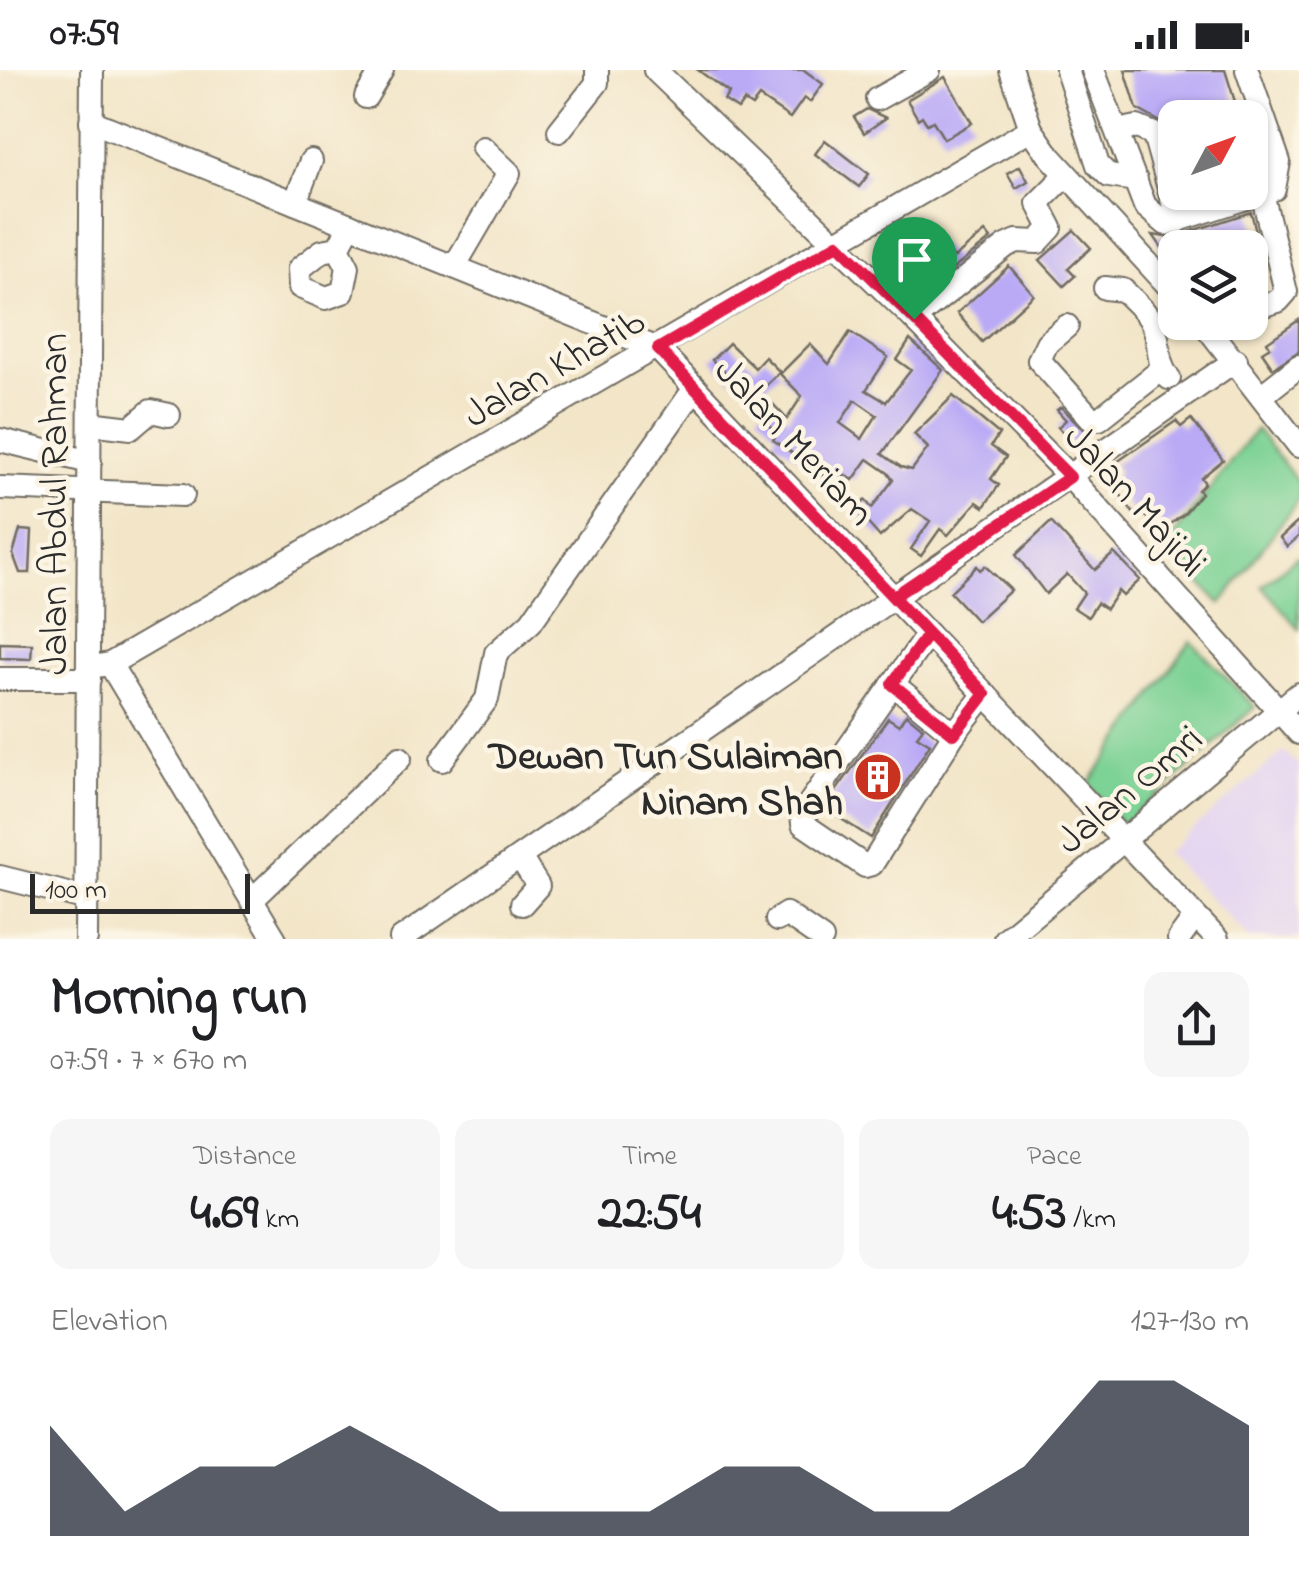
<!DOCTYPE html>
<html lang="en">
<head>
<meta charset="utf-8">
<style>
	:root { --surface:#fff; --page:#f6f6f6; --text:#202124; --muted:#757577; --accent:#111827 }
	body { margin:0; font-family:"Indie Flower",sans-serif; background:var(--page); color:var(--text); height:100vh; display:flex; flex-direction:column; font-size:38px; white-space:nowrap }
	* { box-sizing:border-box; margin:0 }
	p { font-size:32px; color:var(--muted) }
	.icon { flex:none; width:55px; height:55px; fill:none; stroke:currentColor; stroke-width:2; stroke-linecap:round; stroke-linejoin:round }
	.map { position:relative; height:869px; overflow:hidden }
	.panel { display:flex; flex-direction:column; background:var(--surface); flex:1 }
	.panel>* { flex:none }
	.needle { width:65px; rotate:49deg }
	.controls { position:absolute; left:1158px; top:30px; display:grid; gap:20px }
	.controls a { display:grid; place-items:center; width:110px; height:110px; border-radius:20px; background:var(--surface); box-shadow:0 2px 8px #0004; font-size:50px }
	.scale { position:absolute; left:30px; bottom:25px; width:220px; box-sizing:border-box; padding-left:10px; border:5px solid #2b2b2b; border-top:0; font-size:28px; line-height:35px; white-space:nowrap; color:#2b2b2b; -webkit-text-stroke:8px #fcf5e5; paint-order:stroke }
	.pin { position:absolute; display:grid; place-items:center; width:85px; height:85px; color:#fff; margin:-102px -42px; border-radius:50% 50% 50% 0; rotate:-45deg; box-shadow:0 0 10px #0007 }
	.pin .icon { rotate:45deg }
	.round { display:grid; place-items:center; flex:none; width:105px; height:105px; border-radius:20px; background:var(--page) }
	.overview { display:flex; align-items:center; justify-content:space-between; height:170px; padding:0 50px }
	h1 { font-size:55px; font-weight:800; line-height:75px }
	.figures { display:grid; grid-template-columns:repeat(3,1fr); gap:15px; height:170px; padding:10px 50px }
	.figures div { display:grid; align-content:center; border-radius:20px; background:var(--page); text-align:center }
	.figures b { font-size:50px; font-weight:800 }
	.figures small { font-size:28px; font-weight:400 }
	.figures p { font-size:28px }
	.chart { height:280px; padding:20px 50px }
	.chart p { display:flex; justify-content:space-between }
	.chart svg { width:100%; height:180px; margin-top:10px; fill:var(--accent); opacity:.7 }
	.status { display:flex; justify-content:space-between; align-items:center; height:70px; padding:0 50px; background:var(--surface); direction:ltr }
	.status svg { height:28px; fill:currentColor }
	.map>svg:first-child { display:block }
</style>
</head>
<body>
<div class="status"><b>07:59</b><svg viewBox="0 0 49 12"><path d="M0 12V9h3v3zM5 12V6h3v6zM10 12V3h3v9zM15 12V0h3v12zM26 1h20v11H26zM47 4h2v5h-2z"/></svg></div>
<div class="map">
<svg width="1299" height="869" viewBox="0 0 1299 869">
	<rect width="100%" height="100%" fill="#fcf5e5"/>
	<filter id="ink" filterUnits="userSpaceOnUse"><feTurbulence type="fractalNoise" baseFrequency=".01" numOctaves="2"/><feDisplacementMap in="SourceGraphic" scale="20" xChannelSelector="R" yChannelSelector="G"/><feConvolveMatrix kernelMatrix="1 2 1 2 8 2 1 2 1" color-interpolation-filters="sRGB"/></filter>
	<filter id="wash" filterUnits="userSpaceOnUse"><feTurbulence type="fractalNoise" baseFrequency=".0048" numOctaves="4" result="noise"/><feDisplacementMap in="SourceGraphic" scale="40" xChannelSelector="R" yChannelSelector="G"/><feGaussianBlur stdDeviation="2.25" result="paint"/><feColorMatrix in="noise" values="0 0 0 0 0 0 0 0 0 0 0 0 0 0 0 0 0 1.4 0 .05"/><feComposite in="paint" operator="in"/></filter>
	<g filter="url(#wash)">
		<rect width="100%" height="100%" fill="#f2e5c8"/>
		<path fill="#e3d3f2" d="M1284,681L1299,696V869H1250L1166,783Z"/>
		<g fill="#7dd295" stroke="#547e60" stroke-width="2.5">
			<path d="M1256,359L1299,413V429L1221,534L1165,477Z"/>
			<path d="M1297,487L1299,489V559L1262,516Z"/>
			<path d="M1191,571L1255,637L1124,756L1088,715Z"/>
		</g>
		<g id="blocks">
			<g fill="#baaaf6" fill-rule="evenodd">
				<path d="M698,0H804L823,14L810,32L804,28L790,48L759,27L752,36L744,31L738,39L724,30L729,23Z"/>
				<path d="M1125,0H1225L1236,35L1217,41L1219,48H1175V84L1166,55L1137,39Z"/>
				<path d="M945,7L972,53L944,69L933,51L927,54L922,46L918,49L907,30Z"/>
				<path d="M867,39L886,48L864,63L854,47Z"/>
				<path d="M825,70L869,104L859,117L815,84Z"/>
				<path d="M1020,96L1028,111L1016,118L1007,103Z"/>
				<path d="M1251,142L1259,173L1243,178H1175V196L1153,165L1171,168Z"/>
				<path d="M920,153L954,188L985,162L991,169L939,210L922,191L909,204L898,192L904,185L896,177Z"/>
				<path d="M1074,160L1091,178L1068,199L1075,206L1064,216L1040,190Z"/>
				<path d="M1009,196L1034,225L982,272L957,243Z"/>
				<path d="M1299,250V281L1273,298L1262,282L1270,277L1267,272Z"/>
				<path d="M850,262L888,287L866,320L886,332L911,300L897,290L910,270L943,300L882,384L901,397L912,400L928,378L914,364L953,326L999,364L991,376L1006,387L991,409L999,415L984,437L977,432L948,465L940,459L921,486L911,479L930,451L912,439L880,467L857,441L865,430L872,438L893,410L888,403L868,389L853,410L846,405L830,416L819,409L823,404L773,370L777,364L758,344L771,332L787,349L802,326L780,304L810,274L829,294ZM855,330L877,345L862,369L840,353Z"/>
				<path d="M729,273L755,298L765,287L780,302L757,324L737,303L732,309L712,290Z"/>
				<path d="M1061,337L1087,362L1073,374L1058,357L1066,350L1057,340Z"/>
				<path d="M1191,349L1223,390L1201,408L1205,413L1198,420L1201,423L1184,444L1163,460L1159,454L1154,458L1141,439L1134,444L1122,427L1114,411L1119,401L1114,394L1176,351L1181,357Z"/>
				<path d="M1299,451V466L1287,477L1280,468Z"/>
				<path d="M1051,452L1095,500L1114,483L1140,510L1123,526L1118,521L1106,539L1097,533L1088,547L1074,538L1084,523L1067,504L1046,524L1016,485Z"/>
				<path d="M20,460L32,461L30,503H20L13,484Z"/>
				<path d="M977,496L980,500L985,496L1011,520L977,551L950,522Z"/>
				<path d="M0,573L32,574L31,589L0,588Z"/>
				<path d="M906,644L923,658L917,666L930,674L871,768L824,738L888,648L899,655Z"/>
			</g>
		</g>
	</g>
	<g filter="url(#ink)">
		<use href="#blocks" fill-opacity="0" stroke="#716c62" stroke-width="2.5"/>
		<g fill="none" stroke-linecap="round" stroke-linejoin="round">
			<g stroke="#716c62" stroke-width="26">
				<g id="minor">
					<path d="M655,0L914,249L1070,407L1299,663"/>
					<path d="M1011,0L1031,59L1049,85L1175,223"/>
					<path d="M1067,0L1098,95L1109,106L1136,110"/>
					<path d="M1093,0L1145,136L1166,154L1274,119L1279,92L1247,0"/>
					<path d="M366,27L382,0"/>
					<path d="M877,29L929,0"/>
					<path d="M91,51L658,279L1217,869"/>
					<path d="M559,61L597,13V0"/>
					<path d="M1117,61L1137,57L1154,64L1178,151"/>
					<path d="M295,133L311,91"/>
					<path d="M338,178L348,197L343,222L326,228L300,217L299,199L322,181L338,178L350,155"/>
					<path d="M454,197L509,103L483,78"/>
					<path d="M1105,218L1123,220C1135,232 1150,244 1155,260C1161,277 1156,293 1169,308"/>
					<path d="M1250,239L1278,231L1286,222L1263,127"/>
					<path d="M914,249L1006,176L1017,171L1038,172L1051,158L1038,133L1065,106"/>
					<path d="M1203,252L1299,376"/>
					<path d="M1067,256L1047,273L1039,290L1091,348L1099,349L1161,300"/>
					<path d="M1261,326L1299,296"/>
					<path d="M90,353L131,358L151,341L169,345"/>
					<path d="M0,370L90,392"/>
					<path d="M0,418L183,425"/>
					<path d="M928,564L893,614L954,664L985,624"/>
					<path d="M110,594L1031,59"/>
					<path d="M97,596L110,594L275,869"/>
					<path d="M0,609H89"/>
					<path d="M893,614L802,744L803,754L865,796L872,794L954,664"/>
					<path d="M442,690L487,629L496,583L531,552L695,318"/>
					<path d="M520,787L538,816L522,834"/>
					<path d="M0,807L88,829"/>
					<path d="M252,830L400,688"/>
					<path d="M777,850L786,844L822,869"/>
					<path d="M86,869L92,0"/>
					<path d="M401,869L1236,290"/>
					<path d="M1005,869L1299,624"/>
					<path d="M1179,869L1195,847"/>
				</g>
			</g>
			<use href="#minor" stroke="#fff" stroke-width="22"/>
		</g>
	</g>
	<g fill="none" stroke-linecap="round" stroke-linejoin="round" filter="url(#ink)">
		<g stroke="#fff" stroke-width="20">
			<path id="route" d="M914,249L838,174L658,279L695,318L985,624L954,664L892,614L928,564L893,527L1070,407L914,249"/>
		</g>
		<use href="#route" stroke="#e11d48" stroke-width="12"/>
	</g>
	<defs>
		<g id="building-disc" transform="scale(2.5)"><circle r="9.5" fill="#c8321e" stroke="#fcf5e5"/><path d="M-4-6H4V6H1V3H-1V6H-4ZM-2.5-4.3h1.7v1.8h-1.7ZM.8-4.3h1.7v1.8H.8ZM-2.5-1h1.7V.8h-1.7ZM.8-1h1.7V.8H.8Z" fill="#fff"/></g>
	</defs>
	<g fill-rule="evenodd">
		<use href="#building-disc" x="878" y="707"/>
	</g>
	<g text-anchor="middle" stroke-width="9" stroke-linejoin="round" paint-order="stroke">
		<g font-size="40" fill="#2b2b2b" stroke="#fcf5e5">
			<text transform="translate(553 296) rotate(-30)" y="14">Jalan Khatib</text>
			<text transform="translate(796 370) rotate(47)" y="14">Jalan Meriam</text>
			<text transform="translate(1137 429) rotate(48)" y="14">Jalan Majidi</text>
			<text transform="translate(52 434) rotate(-90)" y="14">Jalan Abdul Rahman</text>
			<text transform="translate(1128 718) rotate(-40)" y="14">Jalan Omri</text>
		</g>
		<g font-size="40" font-weight="bold" fill="#2b2b2b" stroke="#fcf5e5" text-anchor="end">
			<text x="843" y="698">Dewan Tun Sulaiman<tspan x="843" dy="46">Ninam Shah</tspan></text>
		</g>
	</g>
</svg>
<div class="controls">
<a><svg class="needle" viewBox="-14 -14 28 28"><path d="M0-13l5 13h-10z" fill="#e53935"/><path d="M0 13l5-13h-10z" fill="#757577"/></svg></a>
<a><svg class="icon" aria-label="layers" viewBox="0 0 24 24"><path d="M12 4l9 5-9 5-9-5zM3 14l9 5 9-5"/></svg></a>
</div>
<div class="scale">100 m</div>
<div class="pin" style="left:914px;top:249px;background:#1e9e55"><svg class="icon" aria-label="arrive" viewBox="0 0 24 24"><path d="M6 21V4h12l-3 4 3 4H6"/></svg></div>
</div>
<section class="panel">
<div class="overview"><div><h1>Morning run</h1><p>07:59 · 7 × 670 m</p></div><a class="round"><svg class="icon" aria-label="share" viewBox="0 0 24 24"><path d="M12 15V3M7 8l5-5 5 5M5 13v7h14v-7"/></svg></a></div>
<div class="figures">
<div><p>Distance</p><b>4.69<small> km</small></b></div>
<div><p>Time</p><b>22:54</b></div>
<div><p>Pace</p><b>4:53<small> /km</small></b></div>
</div>
<div class="chart"><p><span>Elevation</span>127–130 m</p>
<svg viewBox="0 0 160 44" preserveAspectRatio="none"><path d="M0 44V17L10 38L20 27L30 27L40 17L50 27L60 38L70 38L80 38L90 27L100 27L110 38L120 38L130 27L140 6L150 6L160 17V44z"/></svg>
</div>
</section>
</body>
</html>
